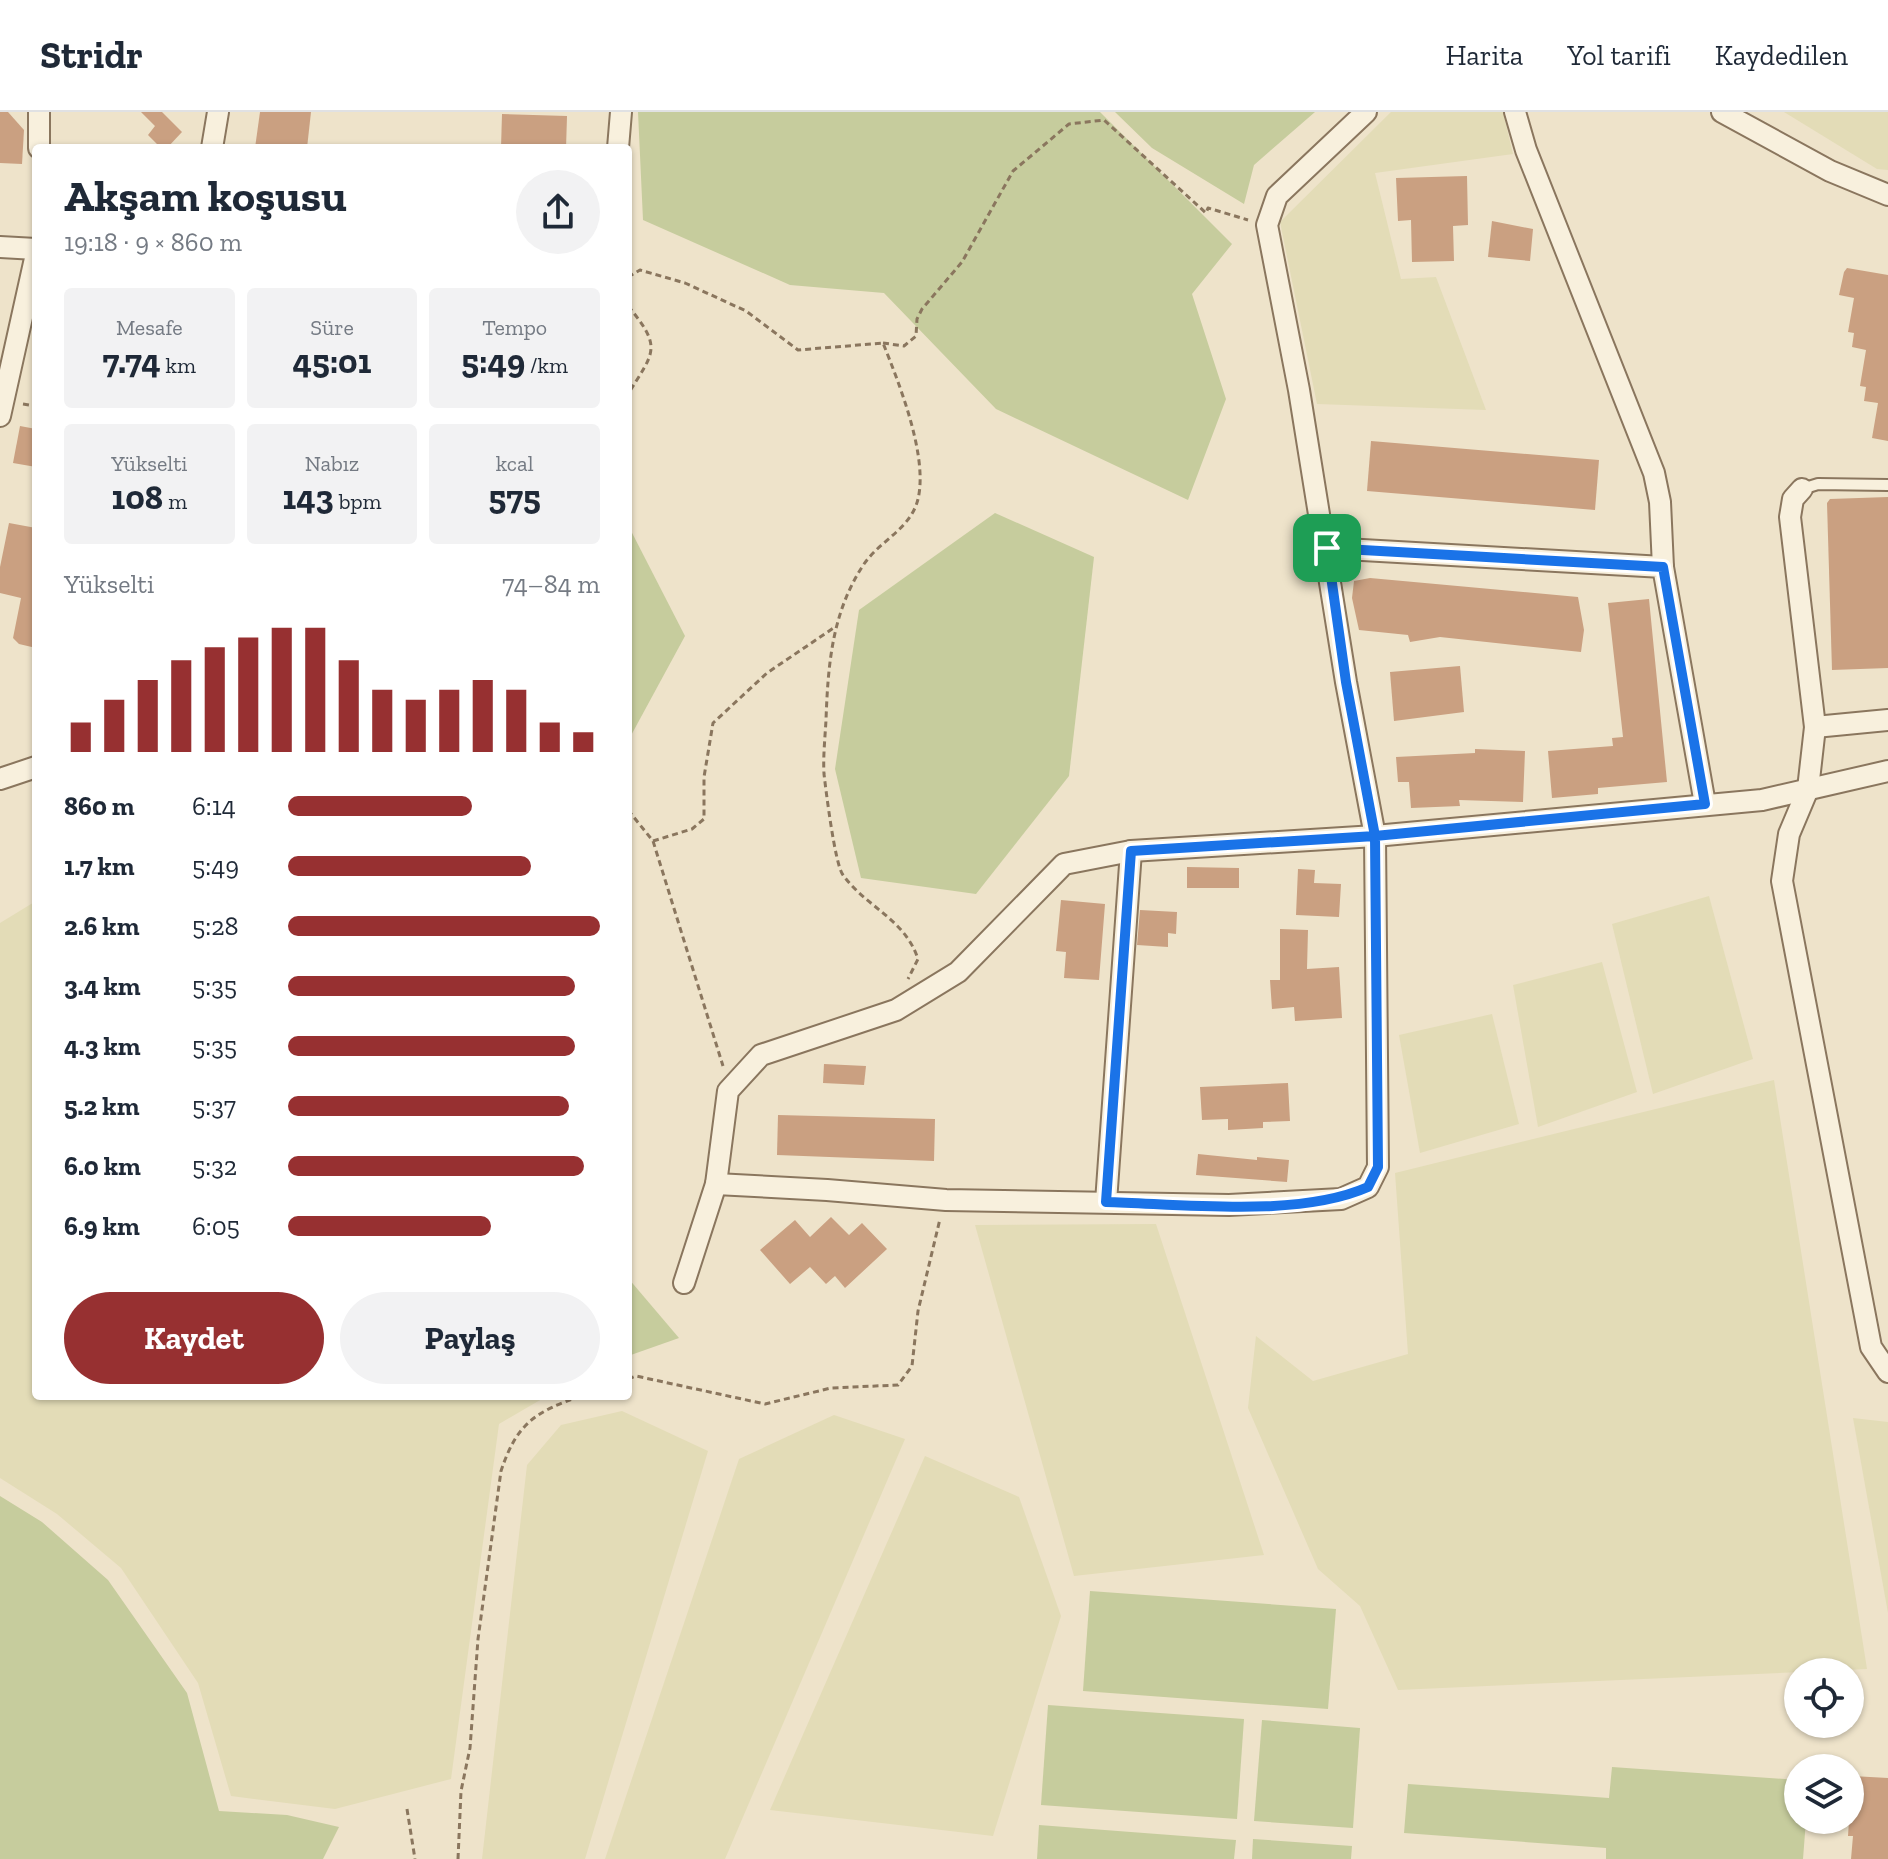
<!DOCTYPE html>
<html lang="tr">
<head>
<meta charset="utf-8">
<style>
	:root { --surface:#fff; --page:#f2f2f3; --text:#1f2937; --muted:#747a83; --line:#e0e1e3; --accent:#973031 }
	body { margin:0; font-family:"Zilla Slab",serif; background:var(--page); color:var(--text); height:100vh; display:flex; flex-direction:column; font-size:30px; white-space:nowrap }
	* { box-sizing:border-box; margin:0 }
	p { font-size:26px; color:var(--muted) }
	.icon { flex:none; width:44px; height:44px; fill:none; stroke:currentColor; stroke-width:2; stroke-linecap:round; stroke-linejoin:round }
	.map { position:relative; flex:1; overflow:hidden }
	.sheet { position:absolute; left:32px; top:32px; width:600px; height:1256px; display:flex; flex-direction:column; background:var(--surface); border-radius:8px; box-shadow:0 2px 6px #0004 }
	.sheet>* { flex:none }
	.tools { position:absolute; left:1784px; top:1546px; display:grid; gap:16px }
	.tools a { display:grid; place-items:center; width:80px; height:80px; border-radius:50%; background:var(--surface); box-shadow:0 2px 6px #0004; font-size:40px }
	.pin { position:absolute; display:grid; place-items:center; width:68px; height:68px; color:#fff; margin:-34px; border-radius:16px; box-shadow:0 4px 12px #0006 }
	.round { display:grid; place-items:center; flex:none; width:84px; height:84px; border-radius:42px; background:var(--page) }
	.head { display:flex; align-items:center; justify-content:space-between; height:136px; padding:0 32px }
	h1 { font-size:44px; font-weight:700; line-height:60px }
	.stats { display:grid; grid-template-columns:repeat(3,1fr); gap:12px; height:136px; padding:8px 32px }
	.stats div { display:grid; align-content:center; border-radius:8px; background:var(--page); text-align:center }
	.stats b { font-size:34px; font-weight:700 }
	.stats small { font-size:22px; font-weight:400 }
	.stats p { font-size:22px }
	.chart { height:224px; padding:16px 32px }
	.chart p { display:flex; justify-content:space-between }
	.chart svg { width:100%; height:144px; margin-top:8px; stroke:var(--accent); stroke-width:6 }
	.button { display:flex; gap:16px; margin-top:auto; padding:16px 32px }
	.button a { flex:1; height:92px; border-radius:48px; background:var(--accent); color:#fff; font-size:32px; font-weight:700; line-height:92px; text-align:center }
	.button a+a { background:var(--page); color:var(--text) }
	ul { padding:0 32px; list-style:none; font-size:26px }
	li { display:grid; grid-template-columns:128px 96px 1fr; align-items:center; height:60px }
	li i { height:20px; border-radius:10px; background:var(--accent) }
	header { display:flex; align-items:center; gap:48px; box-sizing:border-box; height:112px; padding:0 40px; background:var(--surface); border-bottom:2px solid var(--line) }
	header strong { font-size:38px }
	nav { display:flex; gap:44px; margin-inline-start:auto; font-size:28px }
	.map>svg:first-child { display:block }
</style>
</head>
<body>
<header>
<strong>Stridr</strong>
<nav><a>Harita</a><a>Yol tarifi</a><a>Kaydedilen</a></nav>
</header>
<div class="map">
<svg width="1888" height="1747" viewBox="0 0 1888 1747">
	<rect width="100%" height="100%" fill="#eee3ca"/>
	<g fill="#e3dcb7">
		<path d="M1391,0H1503L1513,42L1375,61L1401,167L1436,165L1486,298L1317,292L1280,110Z"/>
		<path d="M1784,0H1888V58L1877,57Z"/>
		<path d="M1709,784L1753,947L1653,982L1612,812Z"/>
		<path d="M36,789V1284H547L499,1312L451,1667L335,1697L231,1684L198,1571L121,1456L57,1402L0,1366V811Z"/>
		<path d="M1602,850L1637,980L1538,1015L1513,873Z"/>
		<path d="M1492,902L1519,1012L1420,1041L1399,923Z"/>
		<path d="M1774,968L1867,1557L1398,1578L1360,1494L1318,1457L1248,1296L1256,1224L1313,1269L1408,1242L1395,1061Z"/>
		<path d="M1156,1112L1264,1443L1074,1464L975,1113Z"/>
		<path d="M622,1299L708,1339L585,1747H482L527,1353L561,1313Z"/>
		<path d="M834,1303L905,1327L725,1747H605L739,1347Z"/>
		<path d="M1853,1306L1888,1310V1501Z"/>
		<path d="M925,1344L1019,1385L1061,1504L993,1724L770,1698Z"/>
	</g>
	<g fill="#c6cc9d">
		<path d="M638,0H1100L1232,132L1192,182L1226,287L1188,388L996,297L884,181L790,173L643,108Z"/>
		<path d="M1115,0H1315L1254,53L1244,92L1152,36Z"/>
		<path d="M995,401L1094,445L1069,664L976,782L861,766L835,657L859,498Z"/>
		<path d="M628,413L685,524L628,629Z"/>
		<path d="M628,1166L679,1226L628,1244Z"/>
		<path d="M0,1384L42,1410L108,1468L187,1581L219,1699L287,1703L339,1715L323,1747H0Z"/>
		<path d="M1090,1479L1336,1497L1328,1597L1083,1579Z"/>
		<path d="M1048,1593L1244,1607L1237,1707L1041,1693Z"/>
		<path d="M1262,1608L1360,1616L1353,1716L1254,1709Z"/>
		<path d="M1612,1655L1798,1668V1708H1806L1803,1747H1606V1736L1404,1721L1408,1672L1609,1686Z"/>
		<path d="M1039,1713L1236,1728L1234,1747H1037Z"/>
		<path d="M1253,1727L1352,1734L1351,1747H1252Z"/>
	</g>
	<g fill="#caa081">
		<path d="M0,0H8L24,18L22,52L0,51Z"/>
		<path d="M141,0H162L182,20L167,36H161L148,23L155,14Z"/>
		<path d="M260,0H311L307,36H255Z"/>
		<path d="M502,2L567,4L566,36H501Z"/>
		<path d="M1467,64L1468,113L1453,114L1454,149L1412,150L1411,108L1398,109L1396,66Z"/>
		<path d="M1492,109L1533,117L1530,149L1488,145Z"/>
		<path d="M1847,156L1888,163V329L1872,326L1878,291L1864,289L1866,275L1860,274L1866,238L1852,235L1854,221L1848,220L1854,186L1839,183L1844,160Z"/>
		<path d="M20,314L36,317V355L13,351Z"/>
		<path d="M1371,329L1599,348L1595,398L1367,379Z"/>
		<path d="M1888,385V556L1832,558L1827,391L1830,387Z"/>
		<path d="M9,411L36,416V536L19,532L13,526L21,486L0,481V455Z"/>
		<path d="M1370,466L1578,485L1584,518L1581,540L1440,525L1410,530L1408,523L1359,518L1352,486L1354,469Z"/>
		<path d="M1649,487L1667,670L1598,676V682L1552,686L1548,639L1613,634L1612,626L1623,625L1608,491Z"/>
		<path d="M1460,554L1464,600L1394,609L1390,560Z"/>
		<path d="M1475,637L1525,639L1523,690L1459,688L1460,694L1411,696L1409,670H1398L1396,645L1475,641Z"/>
		<path d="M1187,755L1239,756V776H1187Z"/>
		<path d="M1298,757L1315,758L1314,771L1341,772L1339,805L1296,803Z"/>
		<path d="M1061,788L1105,792L1099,868L1064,866L1066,840L1056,839Z"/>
		<path d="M1140,798L1177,800L1176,822L1168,821V835L1137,833Z"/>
		<path d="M1280,817L1308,818L1307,857L1339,855L1342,906L1295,909L1294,895L1272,897L1270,868H1280Z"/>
		<path d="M824,952L866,954L864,973L823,971Z"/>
		<path d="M1288,971L1290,1009L1263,1010V1016L1228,1018V1007L1202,1008L1200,975Z"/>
		<path d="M778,1003L935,1007L934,1049L777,1043Z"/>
		<path d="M1198,1042L1257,1048V1045L1289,1048L1287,1070L1196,1063Z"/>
		<path d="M831,1105L849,1123L862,1111L887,1137L845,1176L835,1164L826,1172L810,1155L790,1172L760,1138L795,1108L810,1125Z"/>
		<path d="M1852,1664L1888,1666V1747H1851L1853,1724H1848Z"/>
	</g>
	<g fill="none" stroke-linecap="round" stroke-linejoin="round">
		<g stroke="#8a765e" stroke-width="14">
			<path id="lane" d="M1802,377L1818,372L1888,373"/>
		</g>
		<g stroke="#8a765e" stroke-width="24">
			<g id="street">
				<path d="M1515,0L1526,38L1654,361L1660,390L1663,455"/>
				<path d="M1722,0L1830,59L1888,83"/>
				<path d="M39,36V0"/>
				<path d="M212,36L218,0"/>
				<path d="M618,36L621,0"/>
				<path d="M0,135L36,137"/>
				<path d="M0,304L36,142"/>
				<path d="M1802,377L1793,387L1790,405L1815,615L1808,677L1789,722L1782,769L1871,1235L1888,1260"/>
				<path d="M1327,436L1663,455L1705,692"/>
				<path d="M1815,615L1888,608"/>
				<path d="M0,667L36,655"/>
				<path d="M716,1072L827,1078L946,1088L1229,1093L1341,1087L1368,1075L1378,1055L1375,724L1346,570L1299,278L1267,113L1277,84L1366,0"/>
				<path d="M1106,1090L1131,739"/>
				<path d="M684,1171L716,1072L728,979L761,943L896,898L958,860L1064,752L1131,739L1375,724L1762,688L1888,659"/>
			</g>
		</g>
		<g stroke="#8a765e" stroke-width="3" stroke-dasharray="6 4" stroke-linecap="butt">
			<path d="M628,165L640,158L685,171L746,199L798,238L883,231C899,271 926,339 919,382C914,416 881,427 864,452C832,500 828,552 826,608C825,626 823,645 824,662C826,679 835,753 843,763C866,795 905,807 918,847L908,867"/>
			<path d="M628,194C663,236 654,240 628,282"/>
			<path d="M883,231L904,234L916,224L917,207L922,197L962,150L1013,59L1069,12L1104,8L1206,101L1208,96L1248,108"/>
			<path d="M23,292L36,294"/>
			<path d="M628,698L653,729L723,954"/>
			<path d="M653,729L692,717L704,707V665L713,611L767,561L835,515"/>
			<path d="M628,1267L636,1264L765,1292L831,1276L898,1273L912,1254L918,1199L940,1107"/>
			<path d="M407,1697L415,1747"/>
			<path d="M458,1747L461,1679L470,1636L478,1527L501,1359C517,1311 535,1300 581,1284"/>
		</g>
		<use href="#lane" stroke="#f8f0dd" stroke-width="10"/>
		<use href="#street" stroke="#f8f0dd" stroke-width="20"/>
	</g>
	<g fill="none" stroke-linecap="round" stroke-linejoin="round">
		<g stroke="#fff" stroke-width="16">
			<path id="route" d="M1327,436L1346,570L1375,724L1131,739L1106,1090C1183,1092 1298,1106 1368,1075L1378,1055L1375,724L1705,692L1663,455L1327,436"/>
		</g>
		<use href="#route" stroke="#1a73e8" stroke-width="10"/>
	</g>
</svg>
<div class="tools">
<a><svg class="icon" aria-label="locate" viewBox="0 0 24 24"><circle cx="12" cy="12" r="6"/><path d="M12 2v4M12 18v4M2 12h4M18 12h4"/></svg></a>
<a><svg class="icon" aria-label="layers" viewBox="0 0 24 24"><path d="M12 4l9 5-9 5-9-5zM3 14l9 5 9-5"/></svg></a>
</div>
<div class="pin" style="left:1327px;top:436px;background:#1e9e55"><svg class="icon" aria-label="arrive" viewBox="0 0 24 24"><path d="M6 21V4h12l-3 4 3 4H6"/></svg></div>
<section class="sheet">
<div class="head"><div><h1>Akşam koşusu</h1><p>19:18 · 9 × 860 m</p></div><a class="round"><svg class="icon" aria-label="share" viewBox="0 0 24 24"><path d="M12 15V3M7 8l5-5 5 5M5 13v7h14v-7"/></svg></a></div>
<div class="stats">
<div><p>Mesafe</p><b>7.74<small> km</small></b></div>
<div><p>Süre</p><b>45:01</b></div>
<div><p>Tempo</p><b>5:49<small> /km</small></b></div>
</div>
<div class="stats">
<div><p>Yükselti</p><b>108<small> m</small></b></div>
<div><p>Nabız</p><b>143<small> bpm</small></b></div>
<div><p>kcal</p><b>575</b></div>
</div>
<div class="chart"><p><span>Yükselti</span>74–84 m</p>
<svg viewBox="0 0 160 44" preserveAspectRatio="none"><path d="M5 44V35M15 44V28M25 44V22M35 44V16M45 44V12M55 44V9M65 44V6M75 44V6M85 44V16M95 44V25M105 44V28M115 44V25M125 44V22M135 44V25M145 44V35M155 44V38"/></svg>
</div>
<ul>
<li><b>860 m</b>6:14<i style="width:59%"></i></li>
<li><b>1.7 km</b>5:49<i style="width:78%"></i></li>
<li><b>2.6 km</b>5:28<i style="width:100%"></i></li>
<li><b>3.4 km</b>5:35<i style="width:92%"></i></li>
<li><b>4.3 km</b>5:35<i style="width:92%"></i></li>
<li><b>5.2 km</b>5:37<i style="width:90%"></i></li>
<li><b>6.0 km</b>5:32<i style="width:95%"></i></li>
<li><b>6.9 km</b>6:05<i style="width:65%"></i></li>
</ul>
<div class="button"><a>Kaydet</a><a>Paylaş</a></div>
</section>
</div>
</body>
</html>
